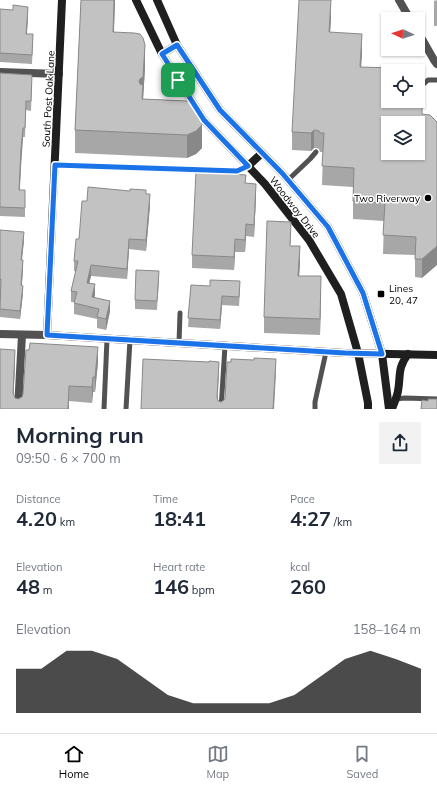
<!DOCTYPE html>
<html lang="en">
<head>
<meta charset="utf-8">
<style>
	:root { --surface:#fff; --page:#f2f2f3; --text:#1f2937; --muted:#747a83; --line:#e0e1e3; --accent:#000 }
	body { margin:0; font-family:Mulish,sans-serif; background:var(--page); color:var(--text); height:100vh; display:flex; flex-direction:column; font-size:15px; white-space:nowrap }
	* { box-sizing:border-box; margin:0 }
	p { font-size:13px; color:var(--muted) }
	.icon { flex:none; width:22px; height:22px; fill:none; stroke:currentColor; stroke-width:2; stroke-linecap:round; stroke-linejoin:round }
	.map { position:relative; height:409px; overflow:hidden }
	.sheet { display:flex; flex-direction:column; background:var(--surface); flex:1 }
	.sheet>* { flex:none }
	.needle { width:26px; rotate:274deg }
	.fabs { position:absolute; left:381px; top:12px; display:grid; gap:8px }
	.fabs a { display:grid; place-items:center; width:44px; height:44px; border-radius:0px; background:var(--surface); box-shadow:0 1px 3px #0004; font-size:20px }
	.pin { position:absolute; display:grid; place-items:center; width:34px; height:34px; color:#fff; margin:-17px; border-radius:8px; box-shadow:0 2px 6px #0006 }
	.round { display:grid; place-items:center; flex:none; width:42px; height:42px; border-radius:0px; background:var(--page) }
	.head { display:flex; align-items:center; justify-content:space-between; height:68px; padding:0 16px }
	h1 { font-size:22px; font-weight:700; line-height:30px }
	.stats { display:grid; grid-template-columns:repeat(3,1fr); gap:6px; height:68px; padding:4px 16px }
	.stats div { display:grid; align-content:center }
	.stats b { font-size:20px; font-weight:700 }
	.stats small { font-size:11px; font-weight:400 }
	.stats p { font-size:11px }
	.chart { height:112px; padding:8px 16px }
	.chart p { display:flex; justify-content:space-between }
	.chart svg { width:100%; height:72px; margin-top:4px; fill:var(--accent); opacity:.7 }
	.tab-bar { display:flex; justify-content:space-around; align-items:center; height:56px; border-top:1px solid var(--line); background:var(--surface); font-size:11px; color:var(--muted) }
	.tab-bar a { display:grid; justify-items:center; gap:2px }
	.tab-bar .active { color:var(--accent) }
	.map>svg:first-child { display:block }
</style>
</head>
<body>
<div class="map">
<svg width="437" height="409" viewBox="0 0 437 409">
	<rect width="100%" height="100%" fill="#fff"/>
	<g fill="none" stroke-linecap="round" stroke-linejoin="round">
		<g stroke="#525252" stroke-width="5">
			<path d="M418,89L428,80H437"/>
			<path d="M55,165L237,171L248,166"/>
			<path d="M288,180L310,159L316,152"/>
			<path d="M179,343L180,313"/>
			<path d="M395,399L405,398L437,399"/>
			<path d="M104,409L107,339"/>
			<path d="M126,409L130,340"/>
			<path d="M221,409L225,346"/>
			<path d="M315,409V402L326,352"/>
		</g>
		<g stroke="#525252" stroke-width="8">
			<path d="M399,0L410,19"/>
			<path d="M418,32L434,60L437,64"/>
			<path d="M0,72L59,74"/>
			<path d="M0,334L47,335"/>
			<path d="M18,409L22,335"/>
		</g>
		<g stroke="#1f1f1f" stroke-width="8">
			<path d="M62,0L47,335L345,353L437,355"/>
			<path d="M136,0L162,54L204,120L265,184L309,240L341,294L358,353L368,403V409"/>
			<path d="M157,0L177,45L220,110L282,173L328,227L363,293L382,354L389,409"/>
			<path d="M162,54L177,45"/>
			<path d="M248,166L262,153"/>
			<path d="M392,409C394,403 397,397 398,391C401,375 397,369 408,354"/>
		</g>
	</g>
	<g fill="#a7a7a7">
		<path d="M81,0H115L114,32L145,68L143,99L187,101L202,148L196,154L187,158L75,153V130Z"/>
		<path d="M437,0V26H434V1Z"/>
		<path d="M0,9L13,10L28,16L27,34L33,43L32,64L0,62Z"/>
		<path d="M331,18L330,32L362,52L361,67L388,101L399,104L422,114V278L415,277V255L383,254L384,221L353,219V187L322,185L323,152H320L319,149L316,148H314L311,151L292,150V132Z"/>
		<path d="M0,73L32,84L31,111L26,110L25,137H23L21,158L20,190L25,200V217L0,216Z"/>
		<path d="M215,173L246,183L256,196L254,237L246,236L245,252H235L234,270L192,268V255Z"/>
		<path d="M146,194L150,205L146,251L129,249L127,279L91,276L89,283L95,295L94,297L110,311L106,330L97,328V319L74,314V302H71V291L76,272L74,271V261L87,201Z"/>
		<path d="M0,230L24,240L22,260L23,268L22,286L23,293L20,319L0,317Z"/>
		<path d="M291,238L290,246L300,263L299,276L321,293L320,335L264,333V317Z"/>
		<path d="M159,280L157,310L135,309V300Z"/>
		<path d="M191,285L240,291L239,306L222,305L220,329L188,327Z"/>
		<path d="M98,362L95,392H93L92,403L69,401V409H0L15,365L13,395L15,398L18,399Z"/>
	</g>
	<g fill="#888">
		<path d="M114,0H115L113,55V32Z"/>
		<path d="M331,0V18L329,51V32Z"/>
		<path d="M28,7V16L26,43V34Z"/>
		<path d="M362,34V52L360,85V67Z"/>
		<path d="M145,45V68L143,100L139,81Z"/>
		<path d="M202,113V148L196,154L187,158V135Z"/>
		<path d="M23,128V137L19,199L21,149Z"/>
		<path d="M314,130V148L311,151V133Z"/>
		<path d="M256,184V196L254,237V225Z"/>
		<path d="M150,194V205L146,251V240Z"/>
		<path d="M246,224V236L245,252V240Z"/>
		<path d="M24,232V240L21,267V260Z"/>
		<path d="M129,239V249L127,279V269Z"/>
		<path d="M235,239V252L234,270V257Z"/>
		<path d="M300,246V263L298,292V276Z"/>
		<path d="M437,246V265L422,278V259Z"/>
		<path d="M23,260V268L21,293V285Z"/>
		<path d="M91,265V276L87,293V283Z"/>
		<path d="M321,276V293L320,335V319Z"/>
		<path d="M95,284V295L92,308V297Z"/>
		<path d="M23,286V293L20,319V311Z"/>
		<path d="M222,296V305L220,329V320Z"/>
		<path d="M110,301V311L106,330V319Z"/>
		<path d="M98,347V362L95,392V377Z"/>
		<path d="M15,350V365L13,409V393Z"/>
		<path d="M276,359V371L274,409H273Z"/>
		<path d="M219,362V373L217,409V397Z"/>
		<path d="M93,377V392L92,403V387Z"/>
		<path d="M69,386V409H68Z"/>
	</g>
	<g fill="#c2c2c2" stroke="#888" fill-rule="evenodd">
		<path d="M81,0H114L113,32L134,33L140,34L143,38L145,45L143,77L140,79L139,81L140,84L143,85L142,99L187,101L195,104L202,113V125L196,131L187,135L75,130Z"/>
		<path d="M299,0H331L329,32L362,34L360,67L393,68L392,71H388V101H398L399,104L402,105L405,104L406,101L422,102V114L430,115L437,122V246L422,259H415L416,237L383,235L385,203L353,201L354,168L322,166L324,133H320L319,131L316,130H314L311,133L292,132ZM388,123H418V153H388Z"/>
		<path d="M13,5L28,7L26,34H33L32,55L0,53V9L13,10Z"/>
		<path d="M0,73L32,75L31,101H26L25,128H23L21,149L19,190H25V208L0,207Z"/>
		<path d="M196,171L215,172V173L246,175L245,183L256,184L254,225L246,224L245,240L235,239L234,257L192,255Z"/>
		<path d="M88,187L130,191V189L146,190V194H150L146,240L129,239L127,269L91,265L87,283L95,284L92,297L110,301L106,319L97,317L99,309L74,303L77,292L71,291L78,261H74L76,239H79L82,201H87Z"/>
		<path d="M267,221L291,222L290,246H300L298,276H321L320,319L264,317Z"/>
		<path d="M0,230L24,232L21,260H23L21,285L23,286L20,311L0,309L1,279H0Z"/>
		<path d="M136,270L159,271L157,301L135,300Z"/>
		<path d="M210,280L240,281L239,297L222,296L220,320L188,318L191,285L210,286Z"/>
		<path d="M30,343L98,347L95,377H93L92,387L69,386L68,409H0V349L15,350L13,393L15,398L18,399L22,397L23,394L26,350H29Z"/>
		<path d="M254,358L276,359L273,409H141L143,359L209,362V361L219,362L217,397L218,401L221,402L224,400L225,398L227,362H231V359L254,360Z"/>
		<path d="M428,399H437V409H421L422,400L428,401Z"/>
	</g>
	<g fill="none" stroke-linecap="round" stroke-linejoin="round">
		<g stroke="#fff" stroke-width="8">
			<path id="route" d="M177,45L220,110L282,173L328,227L363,293L382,354L345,353L47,335L55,165L237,171L248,166L204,120L162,54Z"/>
		</g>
		<use href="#route" stroke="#1a73e8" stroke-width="5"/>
	</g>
	<g fill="#000" stroke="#fff" stroke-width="1.5">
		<circle cx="428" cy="198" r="4"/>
		<rect x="377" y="290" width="8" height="8" rx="2"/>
	</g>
	<g text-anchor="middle" stroke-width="3" stroke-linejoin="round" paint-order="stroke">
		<g font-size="10" fill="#000" stroke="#fff">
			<text transform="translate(48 99) rotate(-87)" y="4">South Post Oak Lane</text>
			<text transform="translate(295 207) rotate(52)" y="4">Woodway Drive</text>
		</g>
		<g font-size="10" fill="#000" stroke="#fff" text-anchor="end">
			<text x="420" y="202">Two Riverway</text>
			<text x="389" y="292" text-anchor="start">Lines<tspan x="389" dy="12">20, 47</tspan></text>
		</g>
	</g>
</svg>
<div class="fabs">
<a><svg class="needle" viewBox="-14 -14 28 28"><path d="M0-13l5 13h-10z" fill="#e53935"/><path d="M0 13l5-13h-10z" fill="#747a83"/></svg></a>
<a><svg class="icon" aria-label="locate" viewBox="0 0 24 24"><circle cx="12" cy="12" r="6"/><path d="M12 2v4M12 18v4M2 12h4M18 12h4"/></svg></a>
<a><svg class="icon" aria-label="layers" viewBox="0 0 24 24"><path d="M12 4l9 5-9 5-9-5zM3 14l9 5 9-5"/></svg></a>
</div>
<div class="pin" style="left:178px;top:80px;background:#1e9e55"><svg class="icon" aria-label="arrive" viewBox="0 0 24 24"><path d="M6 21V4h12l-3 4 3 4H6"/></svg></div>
</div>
<section class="sheet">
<div class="head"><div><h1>Morning run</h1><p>09:50 · 6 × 700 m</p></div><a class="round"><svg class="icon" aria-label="share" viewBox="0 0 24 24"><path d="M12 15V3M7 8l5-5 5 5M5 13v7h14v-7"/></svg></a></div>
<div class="stats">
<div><p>Distance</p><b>4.20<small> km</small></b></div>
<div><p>Time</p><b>18:41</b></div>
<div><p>Pace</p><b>4:27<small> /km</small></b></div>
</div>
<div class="stats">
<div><p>Elevation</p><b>48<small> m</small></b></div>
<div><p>Heart rate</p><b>146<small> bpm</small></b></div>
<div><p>kcal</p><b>260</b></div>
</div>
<div class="chart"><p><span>Elevation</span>158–164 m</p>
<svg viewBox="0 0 160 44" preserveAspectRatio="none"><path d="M0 44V17L10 17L20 6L30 6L40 11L50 22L60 33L70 38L80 38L90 38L100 38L110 33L120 22L130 11L140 6L150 11L160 17V44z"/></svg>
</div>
</section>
<nav class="tab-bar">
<a class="active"><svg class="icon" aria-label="home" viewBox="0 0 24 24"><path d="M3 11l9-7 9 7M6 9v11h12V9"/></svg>Home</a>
<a><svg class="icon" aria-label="map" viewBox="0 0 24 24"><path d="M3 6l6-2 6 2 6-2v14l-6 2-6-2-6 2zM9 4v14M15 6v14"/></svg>Map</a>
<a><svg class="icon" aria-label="saved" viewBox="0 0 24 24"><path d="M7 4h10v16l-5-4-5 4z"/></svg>Saved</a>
</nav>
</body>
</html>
